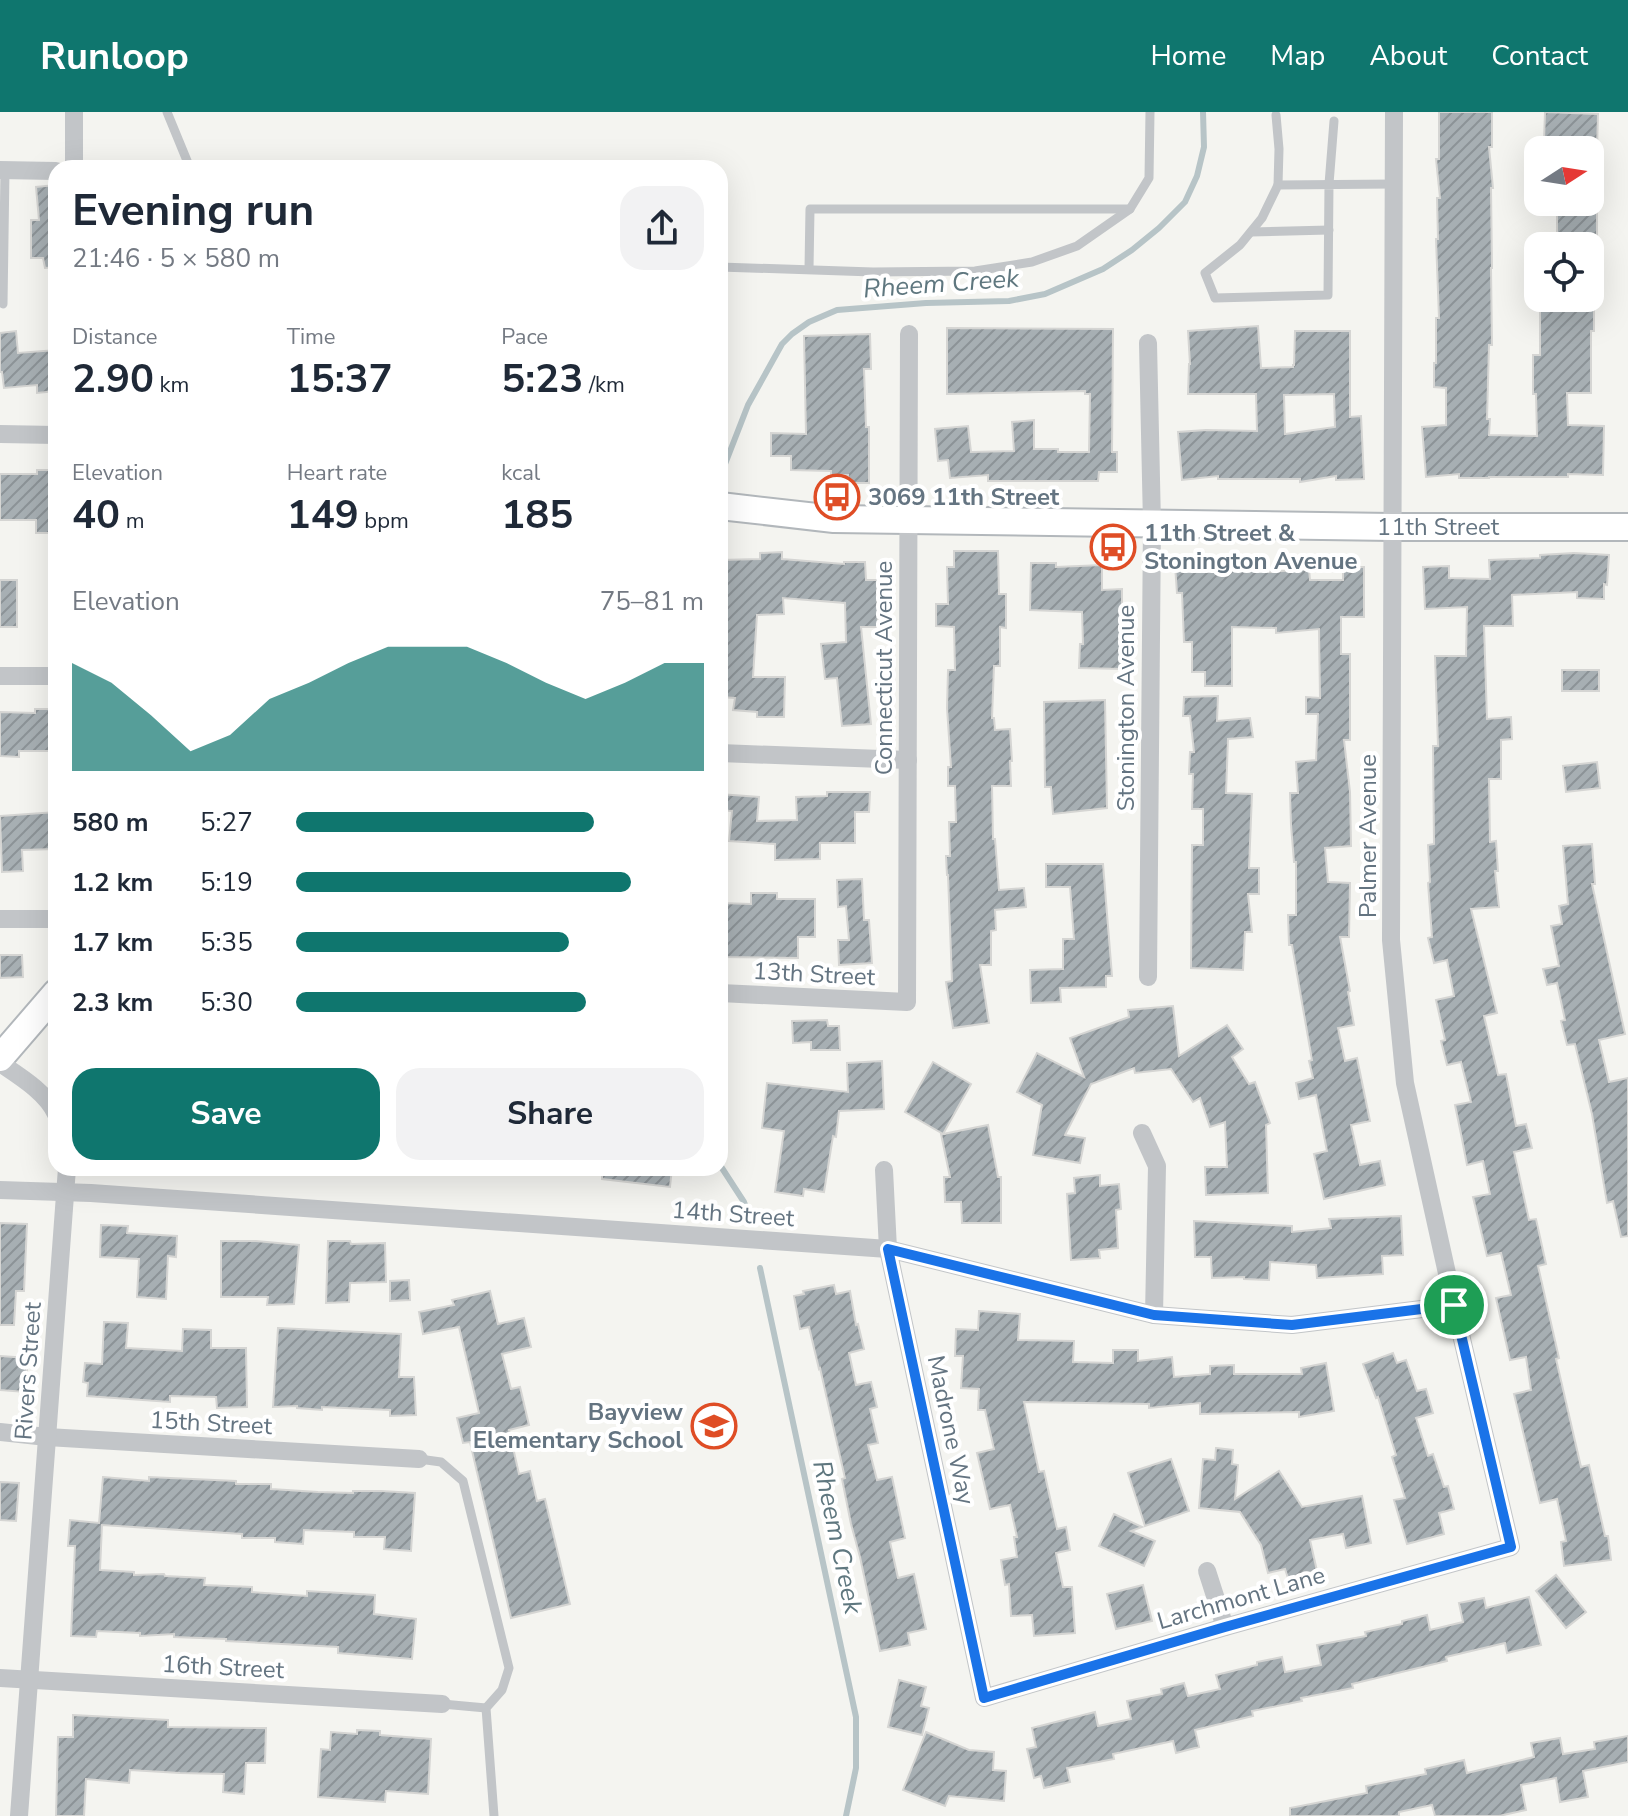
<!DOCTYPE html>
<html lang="en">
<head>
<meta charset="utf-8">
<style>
	:root { --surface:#fff; --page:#f2f2f3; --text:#1f2937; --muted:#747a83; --accent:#0f766e }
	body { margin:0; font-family:"Nunito Sans",sans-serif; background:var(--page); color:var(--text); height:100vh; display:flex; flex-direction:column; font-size:30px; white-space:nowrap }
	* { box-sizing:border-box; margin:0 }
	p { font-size:26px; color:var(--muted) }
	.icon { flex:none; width:44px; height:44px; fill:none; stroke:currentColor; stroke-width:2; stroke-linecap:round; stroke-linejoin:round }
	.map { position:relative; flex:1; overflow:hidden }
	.sheet { position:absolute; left:48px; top:48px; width:680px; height:1016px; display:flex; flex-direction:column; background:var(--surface); border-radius:24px; box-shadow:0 8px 32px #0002 }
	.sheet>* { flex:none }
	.needle { width:52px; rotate:78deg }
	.fabs { position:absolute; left:1524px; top:24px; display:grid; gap:16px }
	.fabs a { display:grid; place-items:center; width:80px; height:80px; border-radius:16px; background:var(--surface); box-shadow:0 8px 32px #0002; font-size:40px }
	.pin { position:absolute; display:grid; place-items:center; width:68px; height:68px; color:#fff; margin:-34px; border:4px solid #fff; border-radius:50%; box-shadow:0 2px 8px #0007 }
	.round { display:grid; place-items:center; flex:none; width:84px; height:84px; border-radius:24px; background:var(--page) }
	.overview { display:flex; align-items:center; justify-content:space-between; height:136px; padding:0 24px }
	h1 { font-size:44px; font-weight:700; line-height:60px }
	.stats { display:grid; grid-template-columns:repeat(3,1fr); gap:12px; height:136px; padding:8px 24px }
	.stats div { display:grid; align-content:center }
	.stats b { font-size:40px; font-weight:700 }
	.stats small { font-size:22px; font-weight:400 }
	.stats p { font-size:22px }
	.chart { height:224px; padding:16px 24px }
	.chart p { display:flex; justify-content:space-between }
	.chart svg { width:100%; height:144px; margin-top:8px; fill:var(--accent); opacity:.7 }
	.action { display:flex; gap:16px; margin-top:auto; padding:16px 24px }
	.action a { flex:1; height:92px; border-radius:24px; background:var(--accent); color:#fff; font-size:32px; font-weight:700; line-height:92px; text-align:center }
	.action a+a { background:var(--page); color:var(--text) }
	ul { padding:0 24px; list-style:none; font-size:26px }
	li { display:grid; grid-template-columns:128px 96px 1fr; align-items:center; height:60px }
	li i { height:20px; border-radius:10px; background:var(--accent) }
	header { display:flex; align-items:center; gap:48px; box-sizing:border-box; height:112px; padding:0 40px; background:var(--accent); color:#fff }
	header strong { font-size:38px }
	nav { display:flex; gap:44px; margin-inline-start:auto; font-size:28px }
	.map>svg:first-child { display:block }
</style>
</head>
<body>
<header>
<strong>Runloop</strong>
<nav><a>Home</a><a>Map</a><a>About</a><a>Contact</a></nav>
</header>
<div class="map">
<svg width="1628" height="1704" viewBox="0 0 1628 1704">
	<defs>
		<pattern id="building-hatch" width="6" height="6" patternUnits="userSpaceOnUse" patternTransform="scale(2)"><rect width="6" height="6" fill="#a7afb3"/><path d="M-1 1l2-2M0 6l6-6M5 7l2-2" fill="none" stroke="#8c9397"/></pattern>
	</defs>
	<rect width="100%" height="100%" fill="#f4f4f0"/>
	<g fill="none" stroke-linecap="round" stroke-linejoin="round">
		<g stroke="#b7c4c7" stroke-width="6">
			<path d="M720,365L748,293L782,232L792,222L809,210L837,198L926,191L1009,189L1045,182L1103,157L1132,138L1159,116L1185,90L1197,64L1204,35L1203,0"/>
			<path d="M720,1053L744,1090L749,1103"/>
			<path d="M760,1156L856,1605V1656L846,1704"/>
		</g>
	</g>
	<g fill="url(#building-hatch)" stroke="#d5d5d3" stroke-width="2" fill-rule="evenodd">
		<path d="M1439,0H1492V35H1489L1493,76H1491L1492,156H1491L1492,233H1489L1487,307H1490L1489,323L1537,324L1536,282H1533V243H1540V195L1594,194V219H1591V281H1567L1568,313L1604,314L1603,363L1568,362V365H1489V366H1459V362L1426,365L1422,315L1446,313V276L1434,275V251H1436V206H1439L1436,127H1438L1437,86H1440L1436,47H1439Z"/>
		<path d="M1545,0L1598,2L1597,38H1556V29H1544Z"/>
		<path d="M56,73V155L45,156L43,146H31V108H39L36,75Z"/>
		<path d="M1557,98L1597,99V123L1589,124V134H1557Z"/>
		<path d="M1258,214L1261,256L1293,255V253H1294L1295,219H1350V305L1361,304L1364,367L1336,368V364L1300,370V367H1218V364L1182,368L1178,320L1206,318L1257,319L1256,282H1188L1189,252H1190L1188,219ZM1334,282L1335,315L1285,322L1284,283Z"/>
		<path d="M947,216L1113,217L1112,340H1117V360H1099L1098,369H988V363L950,366L948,348L938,349L935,317L968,314L971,340L1014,339L1012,310L1034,308V337H1058V340H1089L1090,282H1085V279L947,282Z"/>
		<path d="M16,219L18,241L56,238V279L37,281V273L4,276L2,260H0V221Z"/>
		<path d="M870,222L871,257H864L866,315H869V371H848V363H831V359L791,358V344H771V321L806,322L804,224Z"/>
		<path d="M37,358H56V421H36V408H0V362H37Z"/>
		<path d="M954,439H998L999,482H1006V516L1000,515V554H994L992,606H994L995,618L1010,617L1012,649H1010L1011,674H992L993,727H995L999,778L1024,776L1026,795L995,798L996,818L991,819V853H980L989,911L953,916L946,870L952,869L948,763H947L946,744H950L949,710H956L955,674H948V655H951L947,596L948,558H955L954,515L936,514V492H948L947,455H954Z"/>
		<path d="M782,440V447L844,452V450H865L866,468H877L878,515H861L871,612L842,614L837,566L825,567L821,532L846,530L845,491L783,486L784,502L757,503L753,565H785L784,605H757V600L733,598L735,586L720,585V448L760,447V441Z"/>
		<path d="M1574,441L1609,443L1607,473L1604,472V487L1577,486V480L1512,483L1513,514H1484L1487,607L1511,605L1512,627L1501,628V667H1489L1490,730L1496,729L1498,759H1495L1499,795L1471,797L1497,901L1484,904L1498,963L1506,962L1516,1014L1526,1012L1532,1036L1514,1040L1529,1108L1536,1107L1546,1152L1538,1154L1559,1246L1556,1247L1581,1355L1589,1353L1605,1424H1608L1611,1448L1564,1454L1561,1430L1566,1429L1557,1387L1540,1391L1514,1282L1531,1278L1526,1245L1510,1248L1496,1186L1511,1183L1501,1141L1487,1144L1473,1085L1490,1082L1483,1049L1467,1053L1462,1027L1455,993L1471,990L1461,950L1447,953L1441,929L1445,928L1436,888L1454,884L1447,848L1434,851L1428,826L1432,825L1428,771L1430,770L1428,733L1434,732L1433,634H1438L1435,544H1466L1467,495L1425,497L1423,455L1449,454V466L1490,467L1489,448L1540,446V443Z"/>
		<path d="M1220,450V453L1269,454V460L1309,457L1310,468H1343V455H1364V505H1341V542H1350V628H1344L1350,680L1351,734L1325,736L1328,770L1350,771L1349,825H1340L1350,879L1348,880L1354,913L1338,916L1345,949L1357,946L1370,1009L1351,1013L1360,1053L1380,1049L1385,1073L1324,1087L1314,1042L1327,1039L1316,983L1299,987L1296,971L1313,966L1309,949L1312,948L1292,833H1289L1288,803H1296V750H1294L1291,713L1290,681H1298L1296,650L1316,648L1318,602H1306V585L1320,586L1319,517L1276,521V516L1232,515V574H1205V560H1192V530H1184L1182,481H1177L1175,453Z"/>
		<path d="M1031,451H1056V455L1102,453V478L1122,477V557L1079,556L1080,532H1083L1082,500L1030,498Z"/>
		<rect x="0" y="468" width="17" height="47"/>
		<rect x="1562" y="558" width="37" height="21"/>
		<path d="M1218,584L1217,609L1250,606L1253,625L1228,627L1226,681L1252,682L1249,756H1259V782H1248L1252,820H1245L1243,858L1191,856L1192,733H1203V697H1192L1193,662H1189L1190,640H1194L1190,604H1183L1184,585Z"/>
		<path d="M1105,588L1107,696L1053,702L1051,675H1045L1044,590Z"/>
		<path d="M35,597H56V639H19V645L0,644V600L35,601Z"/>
		<path d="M1597,650L1600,676L1566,680L1563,654Z"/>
		<path d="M827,680H870L869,700H855V731H820V747L775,748V732L729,729L732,699L720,698V682L759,685L757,709L797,708L796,685L827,684Z"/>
		<path d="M56,700V737L22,738L23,759L2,760L0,704Z"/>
		<path d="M1592,732L1595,772H1592L1625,922L1599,928L1609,970L1628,966V1124L1621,1125L1613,1089L1607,1091L1592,1002L1575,932L1567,933L1561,909L1565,908L1557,871L1547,873L1543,857L1559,854L1551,814L1562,812L1559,794L1568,792L1563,734Z"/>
		<path d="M1046,752H1103L1112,864H1106V875L1060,876L1061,890L1031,891L1030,858L1063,857V827H1074L1070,775H1046Z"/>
		<path d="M862,767L864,808H869L872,851L839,853L838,828H849L846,794L838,795L837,768Z"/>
		<path d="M751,781H777V787H815V825H798V846L720,845V791L751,792Z"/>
		<path d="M0,843H22L23,865L0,866Z"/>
		<path d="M1173,894L1179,944L1227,913L1243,937L1232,945L1249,972L1255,970L1270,1011L1266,1013L1268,1081L1206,1083L1205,1055H1227L1225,1010L1210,1015L1200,986L1193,990L1171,957L1135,961L1134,956L1091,972L1065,1023L1085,1026L1080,1051L1033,1043L1042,993L1017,980L1037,941L1084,965L1070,926L1129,905L1128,898Z"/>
		<path d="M827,908L828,914H839L840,938H811V930L793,931L792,909Z"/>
		<path d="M882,949L884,997L839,999L836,1025L833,1024L824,1080L804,1077L803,1084L775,1080L784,1019L762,1016L767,971L848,980L847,951Z"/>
		<path d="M933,950L971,972L943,1022L988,1013L998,1065H1001V1111H962L961,1090H945L944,1065H950L941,1022H943L905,1000Z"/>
		<path d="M602,1056H672L670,1075L602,1067Z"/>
		<path d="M1100,1063V1074L1119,1072L1121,1097L1116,1098L1118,1136L1099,1138L1100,1146L1071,1148L1067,1082L1075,1081L1074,1066Z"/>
		<path d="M1401,1104L1403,1143L1382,1144L1383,1162L1317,1166L1316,1153L1270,1150L1269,1168L1244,1167V1165L1212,1166L1211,1145H1195L1194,1109L1292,1114V1120L1331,1116L1329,1107Z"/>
		<path d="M0,1111L27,1112L24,1179H16L14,1213H0Z"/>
		<path d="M101,1113L128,1114L127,1121L177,1124L176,1145L168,1144L166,1187L137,1185L139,1147L100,1145Z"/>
		<path d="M221,1129H256L299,1133L294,1192L267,1193L268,1185H221Z"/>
		<path d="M328,1129H350L351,1132L385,1131L386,1170L350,1171L349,1190L326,1191Z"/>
		<path d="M409,1168L410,1188L390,1189V1169Z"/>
		<path d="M834,1173L836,1182L850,1179L856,1213L858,1212L864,1237L849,1241L856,1273L871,1270L877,1295L870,1297L878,1331L868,1333L877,1368L892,1365L905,1426L890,1430L898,1466L914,1462L926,1517L908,1521L910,1533L880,1539L860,1445L851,1412L842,1367L845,1366L820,1256L819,1257L809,1215L800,1217L794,1184L804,1182L803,1179Z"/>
		<path d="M490,1179L498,1212L524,1206L531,1235L502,1242L511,1277L520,1275L529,1313L509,1318L519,1362L530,1359L537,1389L545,1387L570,1492L511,1506L470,1330L463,1331L457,1306L479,1301L459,1215L423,1222L419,1200L454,1193L452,1188Z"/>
		<path d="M979,1199L1020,1202L1018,1228L1074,1229L1073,1250L1113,1251V1238H1138V1249L1172,1245L1174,1265L1210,1262V1254L1234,1253V1262H1302L1301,1256L1326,1251L1334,1299L1299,1305V1300L1200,1302V1291L1149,1296V1292L1024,1290L1039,1360L1044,1359L1057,1417L1066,1415L1070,1438L1056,1441L1063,1475H1072L1075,1521L1034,1524L1032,1503L1011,1504L1009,1472L1005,1473L1001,1448L1017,1445L1014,1425H1017L1010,1393L990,1397L977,1341L994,1337L985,1298H978L979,1277L961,1276L963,1244H955L956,1217L978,1218Z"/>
		<path d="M104,1210L128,1211L126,1236L182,1239L183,1217L211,1218V1236H246L247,1295L217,1296L216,1285L170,1284V1290L87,1284L88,1271L83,1270L85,1251L102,1252Z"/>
		<path d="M278,1216L401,1222L399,1265H414L416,1303L390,1304V1298L322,1295V1298L297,1296V1294L273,1295Z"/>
		<path d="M1393,1241L1397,1251L1406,1248L1417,1279L1426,1277L1433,1301L1416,1306L1428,1344L1433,1342L1444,1375L1448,1374L1454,1397L1439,1401L1444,1422L1407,1432L1394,1388L1405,1386L1392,1345L1396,1343L1378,1285L1376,1286L1363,1252Z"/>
		<path d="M0,1244L28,1246L25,1280L0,1278Z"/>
		<path d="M1216,1336L1233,1338L1232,1352L1238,1353L1235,1387L1279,1359L1302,1395L1362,1384L1371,1431L1346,1436L1343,1422L1310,1428L1317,1459L1288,1466L1285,1457L1268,1461L1261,1433L1240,1400L1199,1396L1203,1347L1215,1348Z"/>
		<path d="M1171,1347L1189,1399L1145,1414L1128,1361Z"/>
		<path d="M103,1365L149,1369V1365L236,1369V1372H271V1377L318,1380L353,1381V1379H381L415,1381L411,1439L384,1437L385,1425H354V1420L304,1418L303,1432L275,1430V1426H242V1422L102,1413L100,1458L134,1460V1463L164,1462L165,1464L205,1466L204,1473L252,1475V1480L307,1484V1479L375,1483L374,1502L416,1507L412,1547L338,1541V1535L226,1529V1527L174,1525V1522L140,1524V1521L97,1519L96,1525L71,1524L75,1434H68L70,1408L99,1411Z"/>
		<path d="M0,1370L19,1371L16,1409L0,1408Z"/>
		<path d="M1114,1402L1142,1415L1131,1419L1155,1429L1144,1454L1099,1434Z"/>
		<path d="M1556,1463L1586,1500L1566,1516L1536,1479Z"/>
		<path d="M1143,1473L1152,1509L1116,1517L1107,1482Z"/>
		<path d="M1529,1485L1541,1533L1507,1541L1505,1531L1446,1545L1447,1549L1352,1572L1353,1576L1301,1586L1302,1589L1252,1599L1253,1604L1195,1618L1199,1635L1176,1641L1173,1629L1113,1642L1114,1647L1067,1656L1070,1670L1044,1676L1041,1664L1034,1666L1027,1637L1036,1635L1032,1616L1095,1600L1098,1614L1131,1607L1127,1589L1162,1582L1161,1577L1184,1571L1188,1584L1220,1577L1216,1563L1257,1553V1550L1282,1545L1285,1560L1321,1553L1317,1533L1366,1524L1365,1520L1402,1512V1509L1427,1503L1430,1518L1463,1510L1459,1491L1484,1486L1486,1496Z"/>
		<path d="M899,1568L926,1575L921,1594L929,1596L922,1623L888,1615Z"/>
		<path d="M73,1603L168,1608V1615L266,1616L265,1651H246L244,1682L223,1680L224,1662L180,1661L130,1658L129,1671L86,1667L84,1704H56L58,1625H73Z"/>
		<path d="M357,1618L380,1619V1623L431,1627L428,1682L386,1679L385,1690L318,1685L321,1637L330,1638L331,1620L357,1622Z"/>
		<path d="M926,1620L969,1638L994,1640L993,1658L1006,1659L1004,1689L949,1684L945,1694L903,1678Z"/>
		<path d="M1628,1624V1650L1583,1659L1588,1685L1560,1690L1556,1666L1521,1673L1526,1698L1499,1704H1435L1432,1693L1399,1700V1704H1290V1696L1367,1681L1366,1674L1426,1662L1425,1657L1464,1648L1467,1661L1534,1645L1531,1631L1560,1626L1563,1642L1595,1637L1594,1630Z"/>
	</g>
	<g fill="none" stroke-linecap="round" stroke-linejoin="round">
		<g stroke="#b2b7bb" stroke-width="30">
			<g id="secondary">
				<path d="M720,394L834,407L908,408L1392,415H1628"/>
				<path d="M0,946L56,881"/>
			</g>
		</g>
		<g stroke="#c2c5c8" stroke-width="9">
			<path d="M167,0L190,56"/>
			<path d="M1276,3L1279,37L1278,73"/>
			<path d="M1334,9L1329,72L1328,183L1215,186L1205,161L1240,133L1262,106L1278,73L1394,72"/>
			<path d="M1251,120L1329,118"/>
			<path d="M720,155L873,160L975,159L1032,150L1077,134L1130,97L1149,66L1150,0"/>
			<path d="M809,157L810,97H1130"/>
			<path d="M3,192L5,58"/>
			<path d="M419,1347L441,1350L463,1369L509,1556L502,1578L486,1596L494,1704"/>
			<path d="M442,1592L486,1596"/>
		</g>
		<g stroke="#c2c5c8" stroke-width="18">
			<path d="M74,0V56"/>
			<path d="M0,58L56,59"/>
			<path d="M1148,231L1152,412L1148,865"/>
			<path d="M0,322L56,323"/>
			<path d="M0,564H56"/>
			<path d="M720,641L908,648"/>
			<path d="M0,807H56"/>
			<path d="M720,881L907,890L909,222"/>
			<path d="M0,951C19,964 46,980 56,1002"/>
			<path d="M1142,1021L1157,1054L1154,1203"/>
			<path d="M884,1058L888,1137L984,1586L1225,1515L1511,1435L1454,1193L1405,971L1391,828L1394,0"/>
			<path d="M0,1078L91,1081L888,1137L1154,1203L1292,1213L1454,1193"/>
			<path d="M0,1320L47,1325L419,1347"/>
			<path d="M1207,1459L1225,1515"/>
			<path d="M0,1566L442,1592"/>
			<path d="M19,1704L67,1056"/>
		</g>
		<use href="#secondary" stroke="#fff" stroke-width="26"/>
	</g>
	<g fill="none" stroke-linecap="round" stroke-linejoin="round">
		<g stroke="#fff" stroke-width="16">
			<path id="route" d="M888,1137L1154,1203L1292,1213L1454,1193L1511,1435L1225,1515L984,1586Z"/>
		</g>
		<use href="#route" stroke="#1a73e8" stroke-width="10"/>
	</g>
	<defs>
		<g id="bus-ring" transform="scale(2.3)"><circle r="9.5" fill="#fff" stroke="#df4d25" stroke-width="1.5"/><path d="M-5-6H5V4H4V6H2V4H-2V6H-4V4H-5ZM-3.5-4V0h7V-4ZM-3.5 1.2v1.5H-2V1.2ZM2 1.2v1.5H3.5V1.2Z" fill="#df4d25"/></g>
		<g id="school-ring" transform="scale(2.3)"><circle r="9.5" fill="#fff" stroke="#df4d25" stroke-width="1.5"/><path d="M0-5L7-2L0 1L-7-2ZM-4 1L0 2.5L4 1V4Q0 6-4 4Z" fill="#df4d25"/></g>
	</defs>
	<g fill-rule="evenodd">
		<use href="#bus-ring" x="837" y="385"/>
		<use href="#bus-ring" x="1113" y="435"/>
		<use href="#school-ring" x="714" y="1314"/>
	</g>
	<g text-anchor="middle" stroke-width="8" stroke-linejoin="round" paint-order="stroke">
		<g font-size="24" font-weight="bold" fill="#647481" stroke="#fff" text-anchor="start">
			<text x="868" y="393">3069 11th Street</text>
			<text x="1144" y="429">11th Street &amp;<tspan x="1144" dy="28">Stonington Avenue</tspan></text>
			<text x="683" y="1308" text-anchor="end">Bayview<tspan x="683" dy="28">Elementary School</tspan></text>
		</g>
		<g font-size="24" fill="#647481" stroke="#fff">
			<text x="1438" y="423">11th Street</text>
			<text transform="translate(884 556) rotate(-90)" y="8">Connecticut Avenue</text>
			<text transform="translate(1126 596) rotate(-90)" y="8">Stonington Avenue</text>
			<text transform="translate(1368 724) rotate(-90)" y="8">Palmer Avenue</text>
			<text transform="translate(814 862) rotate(3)" y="8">13th Street</text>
			<text transform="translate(733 1102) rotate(4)" y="8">14th Street</text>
			<text transform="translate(28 1259) rotate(-86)" y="8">Rivers Street</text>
			<text transform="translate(211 1311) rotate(3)" y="8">15th Street</text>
			<text transform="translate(951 1318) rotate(78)" y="8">Madrone Way</text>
			<text transform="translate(1241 1486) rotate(-16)" y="8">Larchmont Lane</text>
			<text transform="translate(223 1555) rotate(3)" y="8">16th Street</text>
		</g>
		<g font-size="26" font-style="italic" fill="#5f777f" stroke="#fff">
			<text transform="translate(941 171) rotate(-4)" y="9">Rheem Creek</text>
			<text transform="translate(838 1425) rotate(78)" y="9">Rheem Creek</text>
		</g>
	</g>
</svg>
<div class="fabs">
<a><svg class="needle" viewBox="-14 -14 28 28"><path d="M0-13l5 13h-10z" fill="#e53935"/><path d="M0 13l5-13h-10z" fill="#747a83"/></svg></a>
<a><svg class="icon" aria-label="locate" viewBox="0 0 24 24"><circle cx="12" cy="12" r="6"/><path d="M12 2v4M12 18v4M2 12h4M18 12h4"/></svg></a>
</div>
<div class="pin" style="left:1454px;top:1193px;background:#1e9e55"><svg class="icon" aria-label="arrive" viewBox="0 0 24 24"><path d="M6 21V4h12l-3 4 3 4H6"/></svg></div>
<section class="sheet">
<div class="overview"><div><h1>Evening run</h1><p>21:46 · 5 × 580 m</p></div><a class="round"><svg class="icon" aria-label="share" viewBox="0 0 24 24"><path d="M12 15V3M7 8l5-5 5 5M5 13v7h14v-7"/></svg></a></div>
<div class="stats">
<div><p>Distance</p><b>2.90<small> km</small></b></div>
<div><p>Time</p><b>15:37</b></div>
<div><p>Pace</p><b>5:23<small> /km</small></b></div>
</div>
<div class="stats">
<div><p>Elevation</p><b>40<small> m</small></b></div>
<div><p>Heart rate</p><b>149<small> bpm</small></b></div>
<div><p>kcal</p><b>185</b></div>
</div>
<div class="chart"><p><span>Elevation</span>75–81 m</p>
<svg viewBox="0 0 160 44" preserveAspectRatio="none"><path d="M0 44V11L10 17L20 27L30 38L40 33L50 22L60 17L70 11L80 6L90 6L100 6L110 11L120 17L130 22L140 17L150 11L160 11V44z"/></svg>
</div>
<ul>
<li><b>580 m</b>5:27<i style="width:73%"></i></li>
<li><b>1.2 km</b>5:19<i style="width:82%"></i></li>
<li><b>1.7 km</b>5:35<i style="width:67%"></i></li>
<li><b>2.3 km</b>5:30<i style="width:71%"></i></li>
</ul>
<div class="action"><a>Save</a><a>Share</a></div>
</section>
</div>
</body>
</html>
